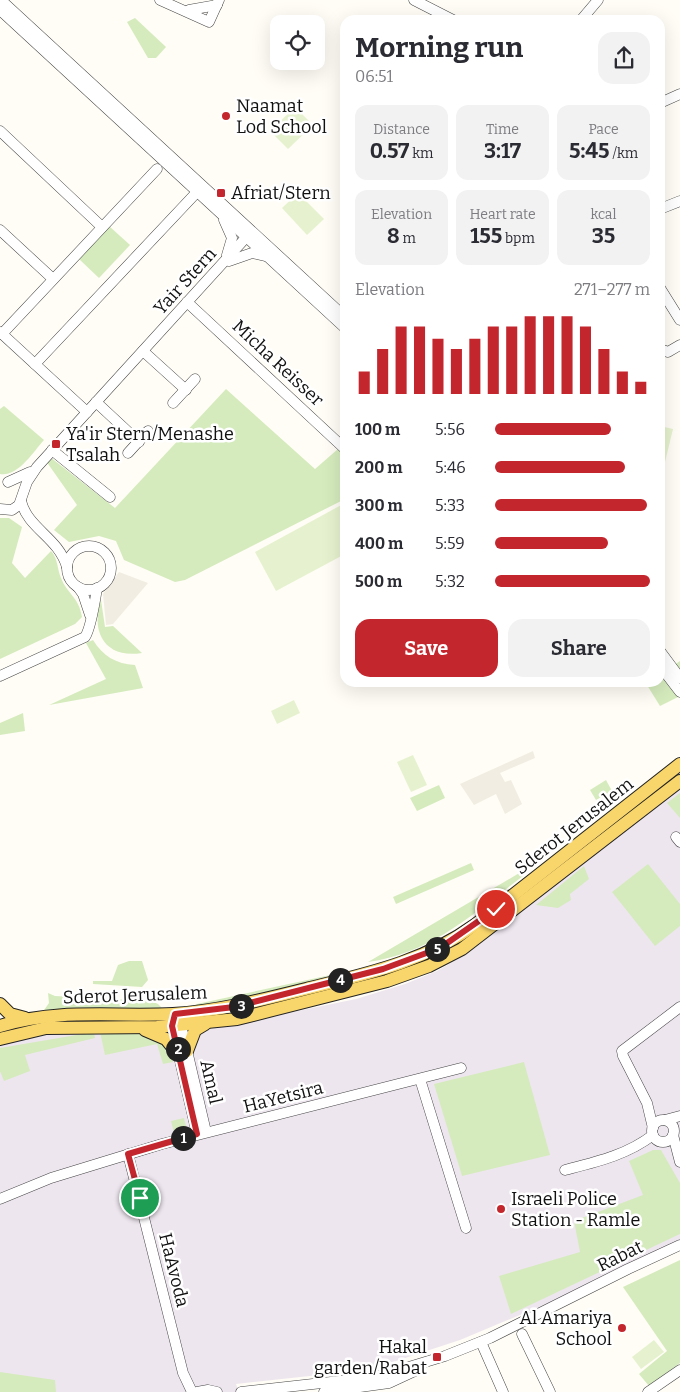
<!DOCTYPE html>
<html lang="en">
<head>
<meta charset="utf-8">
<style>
	:root { --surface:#fff; --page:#f2f2f3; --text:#2b2b33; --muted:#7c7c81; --accent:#c4262e }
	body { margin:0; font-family:Bitter,serif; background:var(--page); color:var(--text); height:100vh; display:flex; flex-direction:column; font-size:19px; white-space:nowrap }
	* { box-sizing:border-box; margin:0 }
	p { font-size:16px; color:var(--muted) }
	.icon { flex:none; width:28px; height:28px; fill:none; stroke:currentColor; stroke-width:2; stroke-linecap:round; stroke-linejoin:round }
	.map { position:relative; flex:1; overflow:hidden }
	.sheet { position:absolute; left:340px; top:15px; width:325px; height:672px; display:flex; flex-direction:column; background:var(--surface); border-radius:15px; box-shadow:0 5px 20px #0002 }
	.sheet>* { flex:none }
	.tools { position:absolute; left:270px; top:15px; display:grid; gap:10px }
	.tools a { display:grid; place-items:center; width:55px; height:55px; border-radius:10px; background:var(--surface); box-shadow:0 5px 20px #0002; font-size:25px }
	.pin { position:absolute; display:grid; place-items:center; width:42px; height:42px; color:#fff; margin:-21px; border:2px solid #fff; border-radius:50%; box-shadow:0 1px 5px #0007 }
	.km { position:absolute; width:25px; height:25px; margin:-12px; border-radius:50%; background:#222; color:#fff; font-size:14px; line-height:25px; text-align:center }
	.round { display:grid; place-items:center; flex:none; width:52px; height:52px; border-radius:15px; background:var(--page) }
	.head { display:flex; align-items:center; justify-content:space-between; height:85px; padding:0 15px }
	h1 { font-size:28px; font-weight:700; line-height:38px }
	.metrics { display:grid; grid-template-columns:repeat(3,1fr); gap:8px; height:85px; padding:5px 15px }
	.metrics div { display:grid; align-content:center; border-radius:12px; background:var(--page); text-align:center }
	.metrics b { font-size:21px; font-weight:700 }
	.metrics small { font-size:14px; font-weight:400 }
	.metrics p { font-size:14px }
	.chart { height:140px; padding:10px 15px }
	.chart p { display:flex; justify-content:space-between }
	.chart svg { width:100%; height:90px; margin-top:5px; stroke:var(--accent); stroke-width:6 }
	.action { display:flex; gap:10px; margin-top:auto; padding:10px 15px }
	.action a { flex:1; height:58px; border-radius:15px; background:var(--accent); color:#fff; font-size:20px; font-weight:700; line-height:58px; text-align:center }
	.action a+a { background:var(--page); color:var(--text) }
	ul { padding:0 15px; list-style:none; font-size:16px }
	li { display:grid; grid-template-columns:80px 60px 1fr; align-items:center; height:38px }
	li i { height:12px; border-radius:6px; background:var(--accent) }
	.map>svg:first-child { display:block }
</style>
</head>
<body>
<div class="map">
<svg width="680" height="1392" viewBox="0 0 680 1392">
	<rect width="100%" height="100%" fill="#fffdf5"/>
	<path fill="#eee6ef" d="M680,788V1248L460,1340L393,1362L347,1372L236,1384L239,1392H0V1045L55,1033L140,1028L205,1030L356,999L405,984L437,971L471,951Z"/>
	<g fill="#d5ebbd">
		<path d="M135,18L166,47L156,58H148L127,22Z"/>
		<path d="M109,226L130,245L99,278L79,259Z"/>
		<path d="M226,389L315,469L338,449L345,455V499L185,580L175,582L124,560L116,541L99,536L69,542L54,530L77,505L46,461L50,457L115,508Z"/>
		<path d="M4,406L44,440C33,452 18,477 0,474V409Z"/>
		<path d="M0,518H9L22,527L12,563L25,578L51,551C58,558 57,569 61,578C67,594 79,597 82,617L75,624L0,659Z"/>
		<path d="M101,600L105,627L113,626L142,653C106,659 90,633 101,600Z"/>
		<path d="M93,640C103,656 116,664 135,665L143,688L49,705L106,679L86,643Z"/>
		<path d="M680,661V696L660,706L647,685L660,682V675Z"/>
		<path d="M23,713L25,731L0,735V723Z"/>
		<path d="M606,780L612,791L596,800L590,790Z"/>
		<path d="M439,785L445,798L417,811L410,798Z"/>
		<path d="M680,793V818L667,803Z"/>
		<path d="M471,863L474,870L396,904L393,897Z"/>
		<path d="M648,864L680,904V926L655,946L612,892Z"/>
		<path d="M584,866L589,879L570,894L571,900L558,908L536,905Z"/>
		<path d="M521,872L523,876C473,914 432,953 368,962Z"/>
		<path d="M129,961H142L148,980L142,987L93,984V981H112L118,965Z"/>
		<path d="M335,974L252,999L192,1009L197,1004Z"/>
		<path d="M48,993L55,996L151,1001L158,1004L163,1009L42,1013L49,1003Z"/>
		<path d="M132,1031C154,1036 165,1040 173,1062L163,1064L157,1044L105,1055L100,1032Z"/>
		<path d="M94,1032L95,1038L25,1055L30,1071L4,1081L0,1071V1048Z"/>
		<path d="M524,1062L550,1155L462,1176L434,1084Z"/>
		<path d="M184,1118L187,1130L174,1133L171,1121Z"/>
		<path d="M653,1150H661L680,1183V1234L511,1314L499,1276L580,1252L574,1221L643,1195L629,1161Z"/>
		<path d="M680,1260V1363L649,1386L639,1374L667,1351L623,1287Z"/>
		<path d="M0,1372L55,1380L56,1392H0Z"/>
	</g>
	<g fill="#e6f2cf">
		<path d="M295,107L313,125L288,149L270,131Z"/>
		<path d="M298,193L324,219L307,235L282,208Z"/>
		<path d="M660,426L673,429L665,462L660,461Z"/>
		<path d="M345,503V554L276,591L255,552Z"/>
		<path d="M294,700L300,713L277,724L271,711Z"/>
		<path d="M413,755L427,785L411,792L397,762Z"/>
		<path d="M654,1340L664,1352L641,1369L632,1357Z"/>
	</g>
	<g fill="#f1ede2">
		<path d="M119,572L148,583L113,624L106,625L103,594Z"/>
		<path d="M533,751L535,758L500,773L505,782L511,780L522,804L505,814L496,794L474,805L460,784Z"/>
	</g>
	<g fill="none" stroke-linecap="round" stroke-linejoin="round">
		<g stroke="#444" stroke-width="11">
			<g id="minor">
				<path d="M1,0L345,317"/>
				<path d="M160,0L209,22L219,0"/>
				<path d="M414,0L453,20"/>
				<path d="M0,10L345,328"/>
				<path d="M189,10L217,5"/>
				<path d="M581,20L598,0"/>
				<path d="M660,103L680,94"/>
				<path d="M0,131L102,227"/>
				<path d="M660,209L680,201"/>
				<path d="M224,220L232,238L227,255"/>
				<path d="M0,230L53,279"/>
				<path d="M229,261L252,253L265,256"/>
				<path d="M660,288L680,320"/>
				<path d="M187,302L345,449"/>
				<path d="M0,332L87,412"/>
				<path d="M2,334L157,169"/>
				<path d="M660,349L668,352L680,345"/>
				<path d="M143,351L186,390"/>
				<path d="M35,364L197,192"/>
				<path d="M96,402L139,442"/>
				<path d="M173,403L195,379"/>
				<path d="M52,450L110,497"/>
				<path d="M128,453L148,431"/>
				<path d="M8,482L30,472"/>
				<path d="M21,501C28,529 58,537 67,567"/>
				<path d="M0,509L12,510L19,505L27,482L37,467L251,232"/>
				<circle cx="89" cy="568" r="22"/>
				<path d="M78,587L83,594L90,615"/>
				<path d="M660,651L680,678"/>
				<path d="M660,666L680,692"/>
				<path d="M0,676L85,637C91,628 95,601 97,588"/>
				<path d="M676,837L680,842"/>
				<path d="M174,1018L172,1026L197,1134"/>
				<path d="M178,1020L181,1025L206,1132"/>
				<path d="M420,1079L466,1228"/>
				<path d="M665,1120L680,1116"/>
				<circle cx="663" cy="1131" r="11"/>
				<path d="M653,1128L647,1103L623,1056L622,1051L680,1007"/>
				<path d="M673,1135L680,1162"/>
				<path d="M128,1154L183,1373L192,1392"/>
				<path d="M565,1170C596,1162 627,1155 653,1135"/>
				<path d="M0,1199L51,1178L162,1144L461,1068"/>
				<path d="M522,1334L550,1392"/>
				<path d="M481,1342L503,1392"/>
				<path d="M197,1392L208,1390L217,1392"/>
				<path d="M241,1392L376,1377L445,1356L490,1338L628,1269L680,1245"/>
				<path d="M324,1392L389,1383L417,1370"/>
				<path d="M648,1392L680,1370"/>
			</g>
		</g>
		<g stroke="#222" stroke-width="14">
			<g id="major">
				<path d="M0,1004L10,1014L25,1018"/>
				<path d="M0,1026C57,1008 114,1017 173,1014C219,1011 261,1000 306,989C366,974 424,962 475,925L680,764"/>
				<path d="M145,1030L166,1039L179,1055"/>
				<path d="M0,1039L46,1028L157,1027L237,1019L387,981L429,966L462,949L680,781"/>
				<path d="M187,1051L195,1030L205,1024"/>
			</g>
		</g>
		<use href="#minor" stroke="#fff" stroke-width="10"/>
		<use href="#major" stroke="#f9d66b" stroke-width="12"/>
	</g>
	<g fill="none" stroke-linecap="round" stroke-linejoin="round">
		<g stroke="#fff" stroke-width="10">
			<path id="route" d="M140,1198L128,1154L197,1134L172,1026L175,1014L234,1007L383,969L440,948L496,909"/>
		</g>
		<use href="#route" stroke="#c4262e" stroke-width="6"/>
	</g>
	<g fill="#c4262e" stroke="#fff" stroke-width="2">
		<circle cx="226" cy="116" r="5"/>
		<rect x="216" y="188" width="10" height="10" rx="2.5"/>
		<rect x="51" y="439" width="10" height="10" rx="2.5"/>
		<circle cx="501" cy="1209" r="5"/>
		<circle cx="622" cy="1328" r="5"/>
		<rect x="432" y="1352" width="10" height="10" rx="2.5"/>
	</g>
	<g text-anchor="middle" stroke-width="5" stroke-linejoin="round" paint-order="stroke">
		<g font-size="18" fill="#111" stroke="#fff" text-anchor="start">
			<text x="236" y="112">Naamat<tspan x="236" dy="21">Lod School</tspan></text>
			<text x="231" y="199">Afriat/Stern</text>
			<text x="66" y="440">Ya'ir Stern/Menashe<tspan x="66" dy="21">Tsalah</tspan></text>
			<text x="511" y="1205">Israeli Police<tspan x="511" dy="21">Station - Ramle</tspan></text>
			<text x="612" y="1324" text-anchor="end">Al Amariya<tspan x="612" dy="21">School</tspan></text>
			<text x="427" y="1353" text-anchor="end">Hakal<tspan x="427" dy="21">garden/Rabat</tspan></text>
		</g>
		<g font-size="18" fill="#111" stroke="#fff">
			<text transform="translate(185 281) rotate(-48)" y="6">Yair Stern</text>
			<text transform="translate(278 363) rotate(43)" y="6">Micha Reisser</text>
			<text transform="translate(574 826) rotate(-38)" y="6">Sderot Jerusalem</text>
			<text transform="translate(135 995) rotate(-2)" y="6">Sderot Jerusalem</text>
			<text transform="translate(211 1082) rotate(77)" y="6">Amal</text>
			<text transform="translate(283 1097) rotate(-14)" y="6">HaYetsira</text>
			<text transform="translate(620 1256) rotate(-26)" y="6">Rabat</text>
			<text transform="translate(174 1270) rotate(76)" y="6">HaAvoda</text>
		</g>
	</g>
</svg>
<div class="tools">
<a><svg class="icon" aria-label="locate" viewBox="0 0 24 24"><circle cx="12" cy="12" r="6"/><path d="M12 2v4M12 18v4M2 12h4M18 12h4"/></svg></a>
</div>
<div class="pin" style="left:140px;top:1198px;background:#1e9e55"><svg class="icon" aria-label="arrive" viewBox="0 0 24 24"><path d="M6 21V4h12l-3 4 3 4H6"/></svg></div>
<div class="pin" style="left:496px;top:909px;background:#d93025"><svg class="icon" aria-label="check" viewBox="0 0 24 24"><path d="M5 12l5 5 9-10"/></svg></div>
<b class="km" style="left:183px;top:1138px">1</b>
<b class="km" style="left:178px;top:1049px">2</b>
<b class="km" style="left:241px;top:1006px">3</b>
<b class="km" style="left:340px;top:980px">4</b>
<b class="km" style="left:437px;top:949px">5</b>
<section class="sheet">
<div class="head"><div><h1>Morning run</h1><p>06:51</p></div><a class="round"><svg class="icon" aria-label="share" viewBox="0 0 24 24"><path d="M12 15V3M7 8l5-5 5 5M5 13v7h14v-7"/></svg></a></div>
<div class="metrics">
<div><p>Distance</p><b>0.57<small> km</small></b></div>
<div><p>Time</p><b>3:17</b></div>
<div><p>Pace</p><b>5:45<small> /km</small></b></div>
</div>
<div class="metrics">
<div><p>Elevation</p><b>8<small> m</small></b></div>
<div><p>Heart rate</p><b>155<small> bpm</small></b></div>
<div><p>kcal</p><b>35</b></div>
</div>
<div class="chart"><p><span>Elevation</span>271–277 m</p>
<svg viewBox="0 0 160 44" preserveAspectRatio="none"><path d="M5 44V33M15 44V22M25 44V11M35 44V11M45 44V17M55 44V22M65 44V17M75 44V11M85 44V11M95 44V6M105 44V6M115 44V6M125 44V11M135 44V22M145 44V33M155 44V38"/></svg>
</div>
<ul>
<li><b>100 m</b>5:56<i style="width:75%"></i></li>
<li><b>200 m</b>5:46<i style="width:84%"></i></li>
<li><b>300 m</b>5:33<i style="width:98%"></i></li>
<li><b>400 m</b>5:59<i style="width:73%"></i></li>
<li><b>500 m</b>5:32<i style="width:100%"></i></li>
</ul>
<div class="action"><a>Save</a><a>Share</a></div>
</section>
</div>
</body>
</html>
